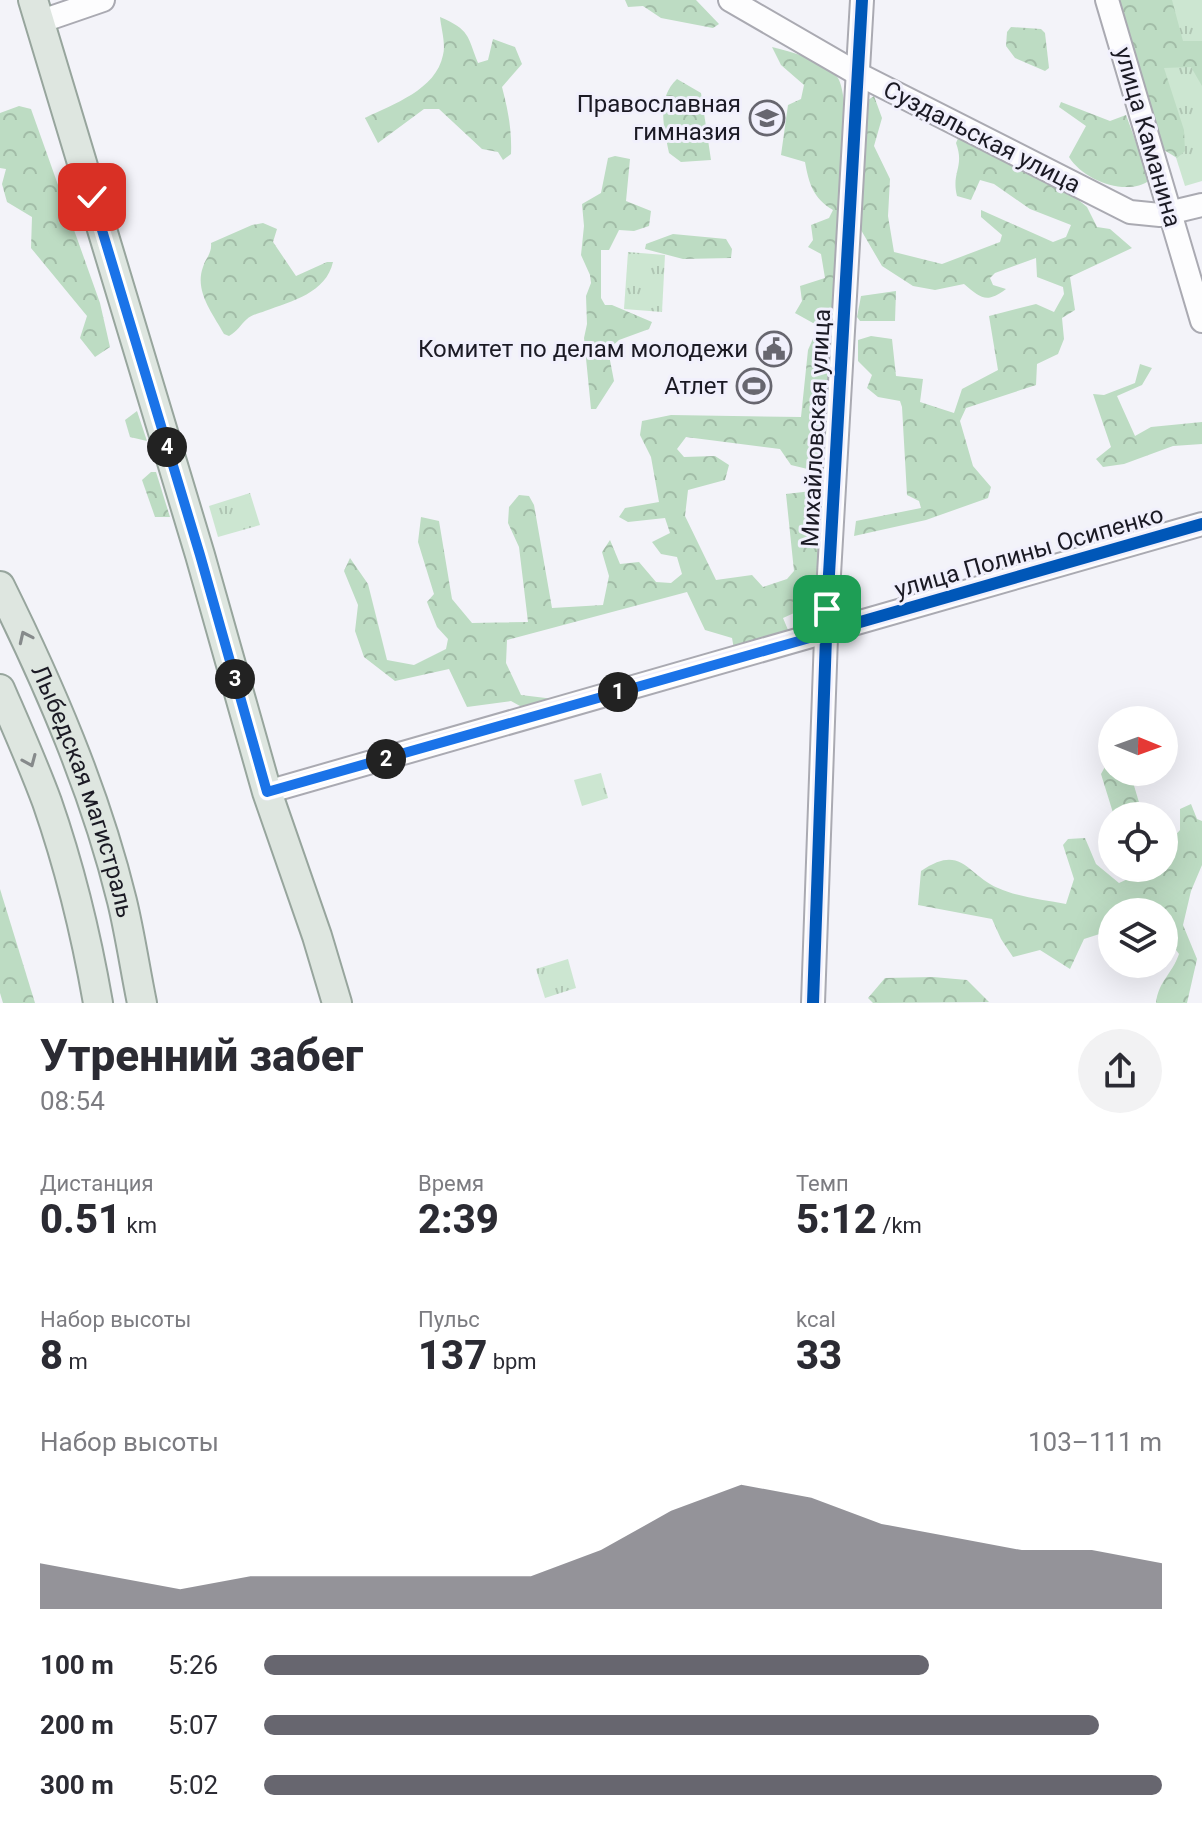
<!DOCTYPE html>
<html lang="ru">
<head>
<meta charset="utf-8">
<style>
	:root { --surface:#fff; --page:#f2f2f3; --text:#2b2b33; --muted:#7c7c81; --accent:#67666f }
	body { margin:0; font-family:Roboto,sans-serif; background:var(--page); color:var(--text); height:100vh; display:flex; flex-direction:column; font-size:30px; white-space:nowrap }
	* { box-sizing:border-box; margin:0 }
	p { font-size:26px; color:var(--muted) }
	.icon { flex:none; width:44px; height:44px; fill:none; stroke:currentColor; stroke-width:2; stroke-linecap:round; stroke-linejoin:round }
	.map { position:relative; height:1003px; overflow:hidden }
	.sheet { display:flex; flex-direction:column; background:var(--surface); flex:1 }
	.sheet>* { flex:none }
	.needle { width:52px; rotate:91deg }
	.buttons { position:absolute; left:1098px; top:706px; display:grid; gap:16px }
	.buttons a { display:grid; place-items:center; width:80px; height:80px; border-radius:50%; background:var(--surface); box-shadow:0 8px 32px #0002; font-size:40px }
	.pin { position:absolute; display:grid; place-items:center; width:68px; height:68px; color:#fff; margin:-34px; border-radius:16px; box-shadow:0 4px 12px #0006 }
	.km { position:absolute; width:40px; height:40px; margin:-20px; border-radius:50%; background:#222; color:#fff; font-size:22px; line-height:40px; text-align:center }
	.round { display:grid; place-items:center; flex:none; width:84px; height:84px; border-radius:42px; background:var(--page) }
	.overview { display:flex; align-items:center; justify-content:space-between; height:136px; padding:0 40px }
	h1 { font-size:44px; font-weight:800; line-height:60px }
	.metrics { display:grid; grid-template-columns:repeat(3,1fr); gap:12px; height:136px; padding:8px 40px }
	.metrics div { display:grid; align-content:center }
	.metrics b { font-size:40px; font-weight:800 }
	.metrics small { font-size:22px; font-weight:400 }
	.metrics p { font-size:22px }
	.chart { height:224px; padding:16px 40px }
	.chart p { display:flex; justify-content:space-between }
	.chart svg { width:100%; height:144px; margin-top:8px; fill:var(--accent); opacity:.7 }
	ul { padding:0 40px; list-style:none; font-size:26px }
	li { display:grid; grid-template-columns:128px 96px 1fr; align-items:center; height:60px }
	li i { height:20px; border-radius:10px; background:var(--accent) }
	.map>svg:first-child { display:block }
</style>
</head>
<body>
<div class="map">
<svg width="1202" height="1003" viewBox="0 0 1202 1003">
	<defs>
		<pattern id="grass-tufts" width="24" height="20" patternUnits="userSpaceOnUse" patternTransform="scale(2)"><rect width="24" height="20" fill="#cce6d1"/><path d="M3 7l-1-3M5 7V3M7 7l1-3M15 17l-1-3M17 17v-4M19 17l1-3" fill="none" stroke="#afc5b3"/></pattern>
		<pattern id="forest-crowns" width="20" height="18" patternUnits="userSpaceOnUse" patternTransform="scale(2)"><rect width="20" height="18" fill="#bddcc3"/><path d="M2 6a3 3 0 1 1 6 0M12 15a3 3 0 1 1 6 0" fill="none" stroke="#a2bca7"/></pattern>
	</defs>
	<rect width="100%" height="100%" fill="#f3f3f9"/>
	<g fill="url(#grass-tufts)">
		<path d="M1126,0H1202V181L1185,186Z"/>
		<path d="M628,252L665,255L662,312L624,309Z"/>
		<path d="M250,493L260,525L218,537L209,506Z"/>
		<path d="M601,773L608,798L582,806L574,780Z"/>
		<path d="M568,959L576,988L545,998L536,969Z"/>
	</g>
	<g fill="url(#forest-crowns)">
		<path d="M625,0H696L719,24L713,28L661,18L643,6L628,7Z"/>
		<path d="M1116,0H1172L1183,41H1202V86L1191,67L1164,68L1184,130L1185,151L1177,158L1164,150Z"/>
		<path d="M440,17C470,30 467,35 478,63L488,60L493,39L515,47L522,64L502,87C508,110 512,130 511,154L503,160L498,152L482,149L439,109H424L378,143L365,118C393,104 436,90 443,55C446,44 441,28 440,17Z"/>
		<path d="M1011,27L1041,29L1045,33L1049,68L1045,71L1015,58L1006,46L1007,32Z"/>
		<path d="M772,47C791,52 828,61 838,78C855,106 841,276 839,319L813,323L795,313L802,301L800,286L825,278L821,254L808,247L813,240L811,225L829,218L833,210C813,198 809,184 805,162L781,155L788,105L801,99L804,85L781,65Z"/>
		<path d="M677,79L701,93L711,160L681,162L669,153C664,127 656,99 677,79Z"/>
		<path d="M874,96L882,118L874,146L890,179L888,216L894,252L942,264L1000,242L1002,235L981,217V210L1053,242L1066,237L1071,225L1030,209L994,184L980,180L971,200L957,196C951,172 965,167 956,143L959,136L1076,198L1087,207L1097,227L1110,229L1132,248L1070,277L1075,310L1062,318L1064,339L1058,354L1037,364L1036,385L966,408L960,421L973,466L991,487L988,498L926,520L854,536L856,521L921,508L919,501L907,495L902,407L900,401L878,397L867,388L872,375L858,361V340L871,336L892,339L896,376L923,379L920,402L954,413L962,389L998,370L989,316L1036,304L1054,312L1064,294L1063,287L1037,277L1036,258L995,273L990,278L993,285L1006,289C986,304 981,298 964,284L935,290L913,286L882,266L861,230L862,119L868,100Z"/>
		<path d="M1061,102L1110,121L1126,115L1150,180C1127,197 1084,181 1069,157L1086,126L1059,107Z"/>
		<path d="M19,106L31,109L100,303L110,347L95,357L80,338L87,316L31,248L32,217L7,202L2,184L6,169L0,168V113Z"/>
		<path d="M615,156L630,159L626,201L651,211L649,226L634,231L619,230L609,250H601V298L605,305H612L652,322L649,329L619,340L608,350L614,381L596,409H591L584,338L587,324L586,296L591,283L590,275L581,255L584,226L582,204L601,193L608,158Z"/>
		<path d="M263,223L277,229L273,242L296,276L327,262H333C326,293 292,301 265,311C260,313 251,315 247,319C240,325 238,331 229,336L224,334C213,314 194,291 203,267C206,257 212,254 211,243L252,225Z"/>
		<path d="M673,234L726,239L732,249L731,258L683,259L645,249L646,244Z"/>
		<path d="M896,291L895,321H860L857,317L861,296Z"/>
		<path d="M815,334L838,342L830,465L824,473L791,465L780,449L686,437L677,449L684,457L715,456L729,465L725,480L688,490L685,516L716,580L752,575L763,587L787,579L794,571L786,494L829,489L816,625H808L803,609L783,618L791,637L734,649L732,638L705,630L687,592L507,640L506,663L521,695L554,699L529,711L511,701L467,707L449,669L395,681L364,657L355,631L358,605L344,571L350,558L368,584L387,660L414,665L446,649L448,639L437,627L427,602L434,594L418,542L421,517L439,521L452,599L472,623L528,622L519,547L508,523L509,507L519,495L529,496L534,505L552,608L603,605L609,576L602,552L610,540L620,564L639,562L656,582L671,583L682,574L677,557L661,554L652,542L670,533L665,518L628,522L619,517L625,508L659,502L651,457L640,435L642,421L671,415L801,417L808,350Z"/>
		<path d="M1140,364L1152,368L1142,385L1117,396L1135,436L1151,427L1202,422V444L1173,446L1124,464L1103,467L1096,459L1111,447L1093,394L1104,395L1135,383Z"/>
		<path d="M137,411L147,441L130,437L125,420Z"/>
		<path d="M151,472H156L170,517H155L142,480Z"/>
		<path d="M1112,764V772H1130L1143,816H1114L1101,774L1106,765Z"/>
		<path d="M1191,804L1197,819L1202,821V865L1191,891L1183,925L1197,959L1187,1003H1156C1158,982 1172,974 1179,954L1164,934V912H1112V930L1084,939L1070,969L1040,950L1013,957L1001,939L992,919L918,905L921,871C962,843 966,874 998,888C1018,897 1044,900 1066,904L1074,879L1063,845L1068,839L1085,838L1096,864L1119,883L1130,878L1129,868H1164V846L1167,849L1171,840L1180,830V809Z"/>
		<path d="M0,889L35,1003H3L0,993Z"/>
		<path d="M933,977L967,980L989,1002L873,1003L868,998L885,978Z"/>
	</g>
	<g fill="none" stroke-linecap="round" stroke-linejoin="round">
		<g stroke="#aaaab2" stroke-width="26">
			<g id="minor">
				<path d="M730,0L858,74L1130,212L1160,215L1202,205"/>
				<path d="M1107,0L1202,321"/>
				<path d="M39,22L103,0"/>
				<path d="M267,792L1202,524"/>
				<path d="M813,1003L827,609L862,0"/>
			</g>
		</g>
		<g stroke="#97a59d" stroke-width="32">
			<g id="major">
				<path d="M33,0L200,555L267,792L317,936L337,1003"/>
				<path id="s1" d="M0,586C50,687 95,791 122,901C130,934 135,969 142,1003"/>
				<path d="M0,689C16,726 33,764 47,802C70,868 86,934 98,1003"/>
			</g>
		</g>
		<use href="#minor" stroke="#fdfdfe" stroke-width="22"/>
		<use href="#major" stroke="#dee6e0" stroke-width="28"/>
		<g stroke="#f1f0fc" stroke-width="17">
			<g id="cycleway">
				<path d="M267,792L1202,524"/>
				<path d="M813,1003L827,609L862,0"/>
			</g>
		</g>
		<use href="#cycleway" stroke="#0057b8" stroke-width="12"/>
	</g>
	<defs><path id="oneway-chevron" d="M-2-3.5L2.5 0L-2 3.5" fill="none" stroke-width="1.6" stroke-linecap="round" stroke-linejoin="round" transform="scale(2)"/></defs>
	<g stroke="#868a8b">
		<use href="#oneway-chevron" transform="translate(25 637) rotate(-115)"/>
		<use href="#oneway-chevron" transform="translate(30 761) rotate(67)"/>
	</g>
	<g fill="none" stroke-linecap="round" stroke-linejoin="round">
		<g stroke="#fff" stroke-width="16">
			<path id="route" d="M92,197L200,555L267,792L827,633V609"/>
		</g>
		<use href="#route" stroke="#1a73e8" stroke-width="10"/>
	</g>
	<defs>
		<g id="university-ring" transform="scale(1.8)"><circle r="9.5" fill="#f1f0fc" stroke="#67666f" stroke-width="1.5"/><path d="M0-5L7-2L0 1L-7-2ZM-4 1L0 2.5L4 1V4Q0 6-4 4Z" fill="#67666f"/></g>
		<g id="civic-ring" transform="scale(1.8)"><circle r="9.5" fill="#f1f0fc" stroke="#67666f" stroke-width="1.5"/><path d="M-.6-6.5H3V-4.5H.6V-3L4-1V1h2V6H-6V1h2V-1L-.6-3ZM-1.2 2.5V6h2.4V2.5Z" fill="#67666f"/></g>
		<g id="stadium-ring" transform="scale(1.8)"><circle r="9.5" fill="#f1f0fc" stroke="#67666f" stroke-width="1.5"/><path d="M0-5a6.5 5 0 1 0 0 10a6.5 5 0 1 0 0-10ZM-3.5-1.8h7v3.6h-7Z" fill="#67666f"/></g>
	</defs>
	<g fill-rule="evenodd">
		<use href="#university-ring" x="767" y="118"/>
		<use href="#civic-ring" x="774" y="349"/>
		<use href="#stadium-ring" x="754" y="386"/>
	</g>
	<g text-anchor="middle" stroke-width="6" stroke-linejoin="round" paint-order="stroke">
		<g font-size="24" fill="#1b1a24" stroke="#f1f0fc" text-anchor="end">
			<text x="741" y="112">Православная<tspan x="741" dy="28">гимназия</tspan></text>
			<text x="748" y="357">Комитет по делам молодежи</text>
			<text x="728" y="394">Атлет</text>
		</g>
		<g font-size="24" fill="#1b1a24" stroke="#f1f0fc">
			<text transform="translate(982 137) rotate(27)" y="8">Суздальская улица</text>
			<text transform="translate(1148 137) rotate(74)" y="8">улица Каманина</text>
			<text transform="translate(816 428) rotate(-87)" y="8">Михайловская улица</text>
			<text transform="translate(1029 552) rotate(-16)" y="8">улица Полины Осипенко</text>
			<text dy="8" stroke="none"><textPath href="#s1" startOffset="222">Лыбедская магистраль</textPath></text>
		</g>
	</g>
</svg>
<div class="buttons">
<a><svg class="needle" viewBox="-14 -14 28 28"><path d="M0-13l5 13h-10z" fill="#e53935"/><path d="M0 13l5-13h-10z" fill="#7c7c81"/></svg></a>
<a><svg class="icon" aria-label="locate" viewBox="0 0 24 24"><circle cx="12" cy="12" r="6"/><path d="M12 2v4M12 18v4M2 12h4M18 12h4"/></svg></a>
<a><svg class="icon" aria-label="layers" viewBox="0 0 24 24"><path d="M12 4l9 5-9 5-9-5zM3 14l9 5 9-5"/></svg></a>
</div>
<div class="pin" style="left:827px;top:609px;background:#1e9e55"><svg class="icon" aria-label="arrive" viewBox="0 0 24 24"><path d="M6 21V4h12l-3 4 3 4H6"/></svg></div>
<div class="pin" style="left:92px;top:197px;background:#d93025"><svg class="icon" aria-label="check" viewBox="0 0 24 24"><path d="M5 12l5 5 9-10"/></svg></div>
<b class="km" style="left:618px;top:692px">1</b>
<b class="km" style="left:386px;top:759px">2</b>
<b class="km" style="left:235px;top:679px">3</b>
<b class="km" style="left:167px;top:447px">4</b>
</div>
<section class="sheet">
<div class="overview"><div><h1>Утренний забег</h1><p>08:54</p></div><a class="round"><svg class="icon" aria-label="share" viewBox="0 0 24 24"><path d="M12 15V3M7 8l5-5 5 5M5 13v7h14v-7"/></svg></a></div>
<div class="metrics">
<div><p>Дистанция</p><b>0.51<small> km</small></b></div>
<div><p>Время</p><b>2:39</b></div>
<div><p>Темп</p><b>5:12<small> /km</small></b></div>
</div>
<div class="metrics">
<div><p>Набор высоты</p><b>8<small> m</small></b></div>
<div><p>Пульс</p><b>137<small> bpm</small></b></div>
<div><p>kcal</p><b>33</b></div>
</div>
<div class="chart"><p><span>Набор высоты</span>103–111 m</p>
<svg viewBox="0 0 160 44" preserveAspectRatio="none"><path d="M0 44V30L10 34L20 38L30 34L40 34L50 34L60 34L70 34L80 26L90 14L100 6L110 10L120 18L130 22L140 26L150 26L160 30V44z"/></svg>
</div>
<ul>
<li><b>100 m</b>5:26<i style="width:74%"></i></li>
<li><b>200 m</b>5:07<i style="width:93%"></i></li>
<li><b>300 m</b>5:02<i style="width:100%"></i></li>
</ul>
</section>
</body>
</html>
